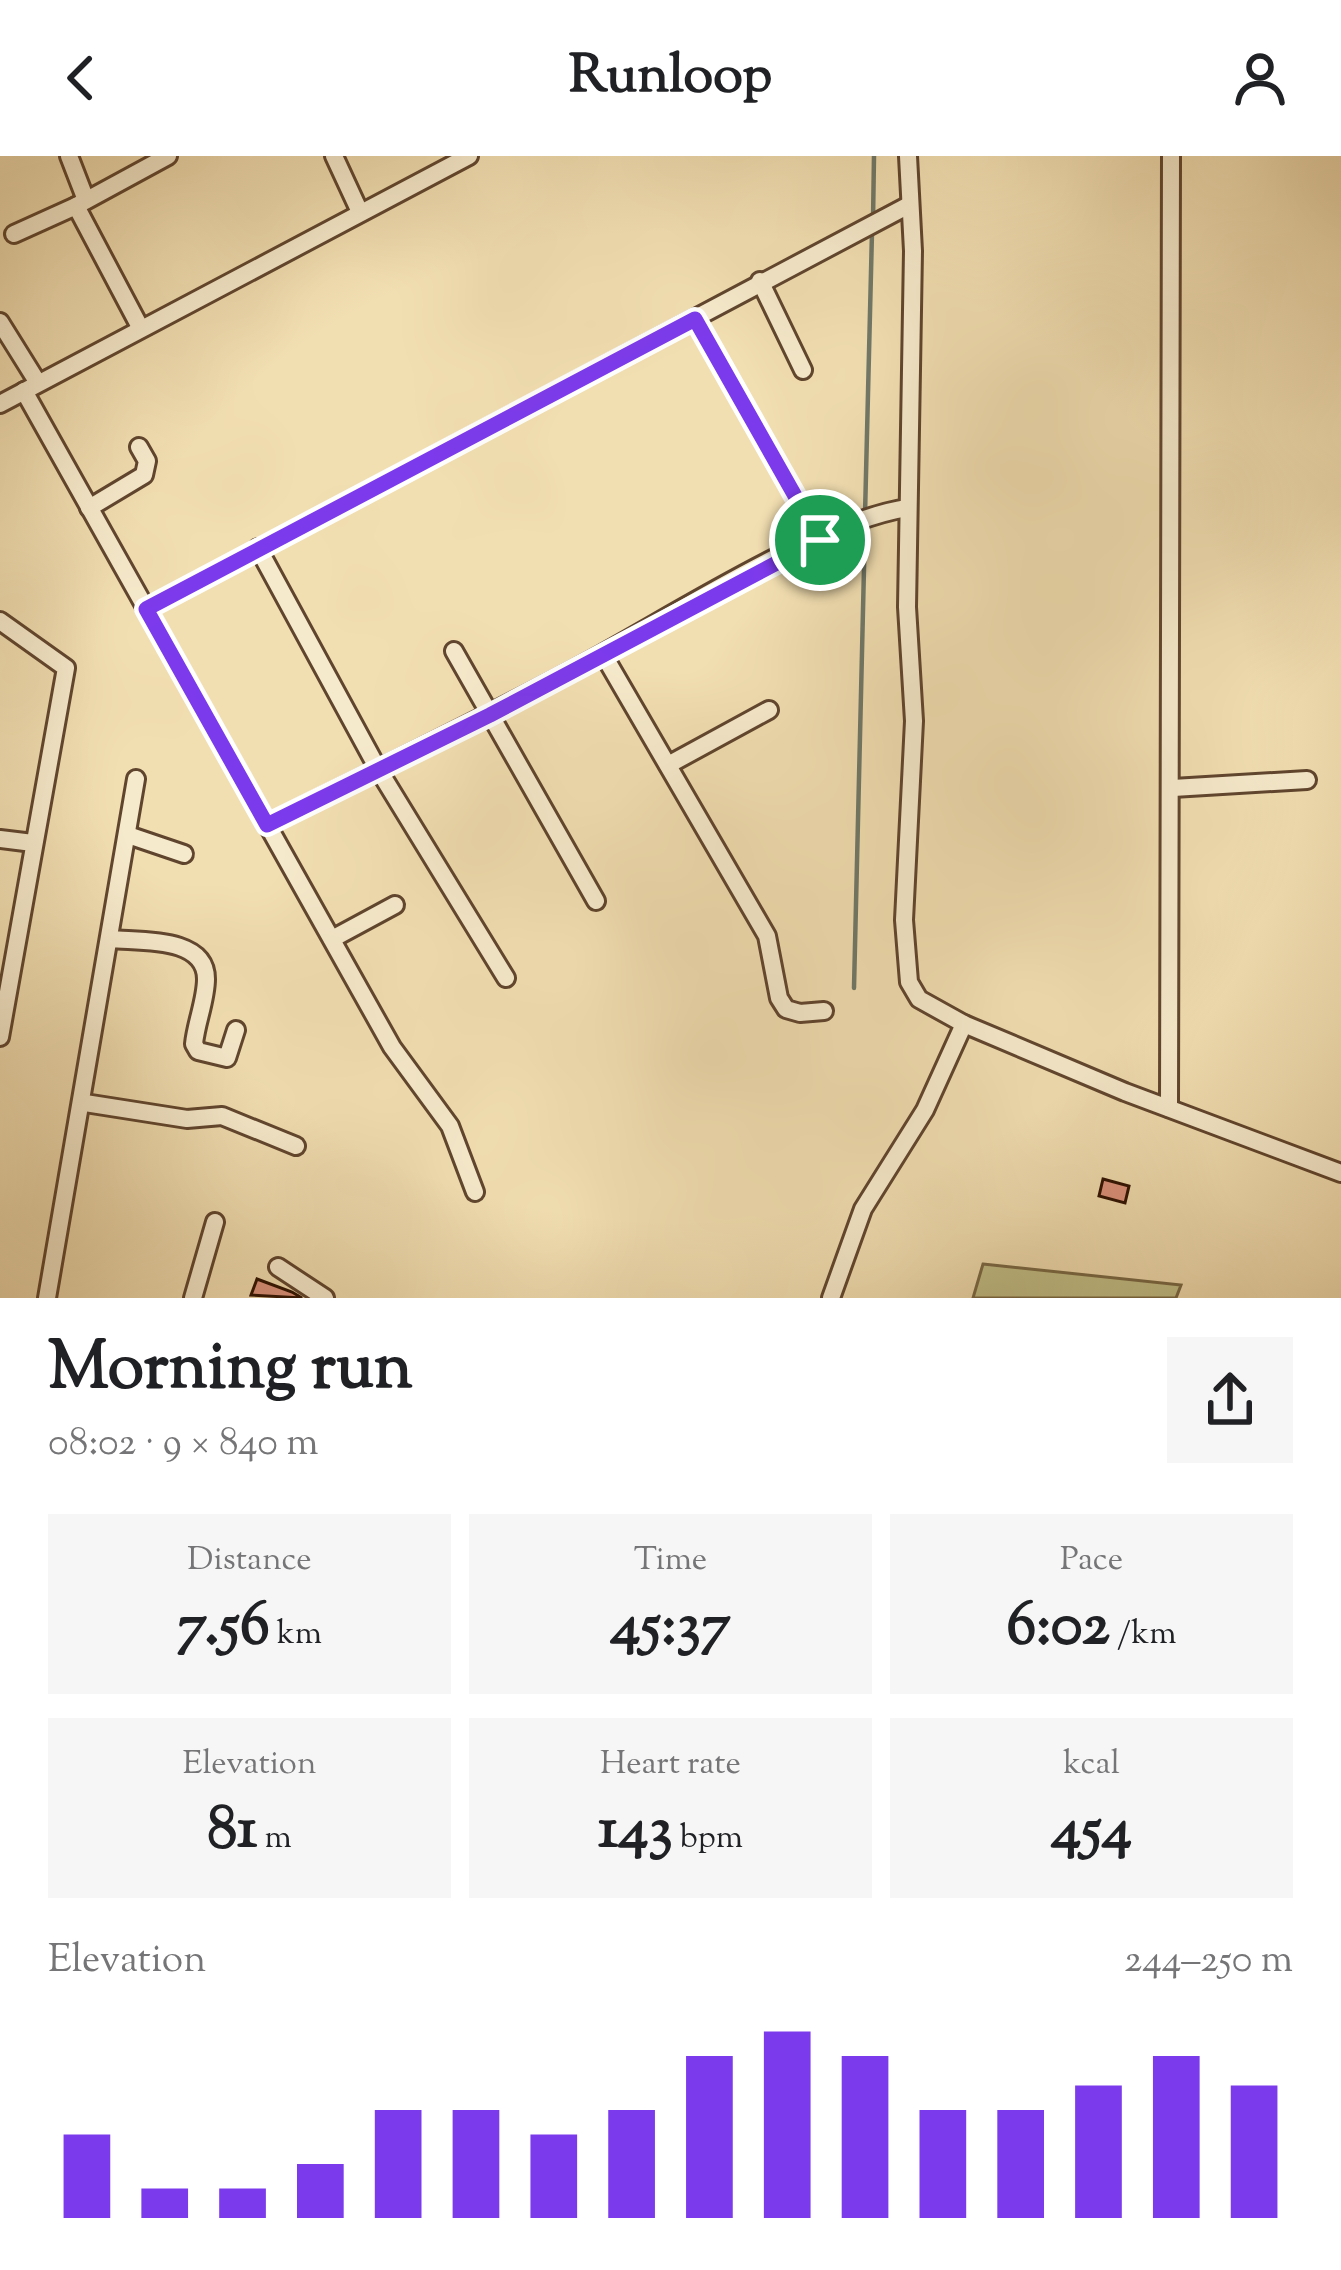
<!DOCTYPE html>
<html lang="en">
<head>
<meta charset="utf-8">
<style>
	:root { --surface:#fff; --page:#f6f6f6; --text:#202124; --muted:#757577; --accent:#7c3aed }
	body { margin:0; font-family:"Sorts Mill Goudy",serif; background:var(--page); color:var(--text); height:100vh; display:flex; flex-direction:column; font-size:45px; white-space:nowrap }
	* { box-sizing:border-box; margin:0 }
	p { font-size:39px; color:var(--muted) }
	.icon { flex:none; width:66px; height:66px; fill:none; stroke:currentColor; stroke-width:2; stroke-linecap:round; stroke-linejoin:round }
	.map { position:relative; height:1142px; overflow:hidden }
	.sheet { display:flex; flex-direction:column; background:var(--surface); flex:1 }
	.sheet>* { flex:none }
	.pin { position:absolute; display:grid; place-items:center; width:102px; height:102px; color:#fff; margin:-51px; border:6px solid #fff; border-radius:50%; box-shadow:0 3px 12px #0007 }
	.round { display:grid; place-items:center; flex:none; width:126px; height:126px; border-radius:0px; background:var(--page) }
	.summary { display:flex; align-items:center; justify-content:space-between; height:204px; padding:0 48px }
	h1 { font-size:66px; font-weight:700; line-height:90px }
	.figures { display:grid; grid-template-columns:repeat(3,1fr); gap:18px; height:204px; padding:12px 48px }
	.figures div { display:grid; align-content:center; border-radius:0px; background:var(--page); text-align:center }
	.figures b { font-size:60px; font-weight:700 }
	.figures small { font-size:33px; font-weight:400 }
	.figures p { font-size:33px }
	.chart { height:336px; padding:24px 48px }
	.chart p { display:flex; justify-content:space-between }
	.chart svg { width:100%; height:216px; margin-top:12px; stroke:var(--accent); stroke-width:6 }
	header { display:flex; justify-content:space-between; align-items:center; height:156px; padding:0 48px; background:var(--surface); font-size:54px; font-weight:700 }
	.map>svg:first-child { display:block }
</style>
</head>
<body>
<header><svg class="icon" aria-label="back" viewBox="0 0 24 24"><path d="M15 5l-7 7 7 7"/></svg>Runloop<svg class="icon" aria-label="person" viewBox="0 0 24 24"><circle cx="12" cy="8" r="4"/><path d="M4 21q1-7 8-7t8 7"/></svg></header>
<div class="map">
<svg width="1341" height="1142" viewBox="0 0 1341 1142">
	<rect width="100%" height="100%" fill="#f1deb1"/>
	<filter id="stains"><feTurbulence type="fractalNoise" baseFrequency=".00167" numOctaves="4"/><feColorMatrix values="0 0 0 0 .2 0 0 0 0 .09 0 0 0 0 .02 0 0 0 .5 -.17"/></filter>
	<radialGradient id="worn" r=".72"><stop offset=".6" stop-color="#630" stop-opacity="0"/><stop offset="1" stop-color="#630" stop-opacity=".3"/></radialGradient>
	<path fill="#c1bf87" stroke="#786845" stroke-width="3" d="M983,1108L1181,1129L1176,1142H973Z"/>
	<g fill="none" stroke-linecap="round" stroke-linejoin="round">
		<g stroke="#707868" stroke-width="4.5">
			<path d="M873,65L874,0"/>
			<path d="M865,359L872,76"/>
			<path d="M854,832L865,370"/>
		</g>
	</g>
	<g fill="#dc927d" stroke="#2f1203" stroke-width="3">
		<path d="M1103,1023L1129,1030L1125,1047L1099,1040Z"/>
		<path d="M257,1123L292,1136L302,1142L251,1139Z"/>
	</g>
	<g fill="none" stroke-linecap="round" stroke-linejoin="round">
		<g stroke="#60452e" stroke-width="22">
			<g id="minor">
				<path d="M69,0L86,44"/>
				<path d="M334,0L359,54"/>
				<path d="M908,0L913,95L907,451L914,565L904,764L909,826L919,843L964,868L1125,936L1341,1017"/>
				<path d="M14,78L76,50"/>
				<path d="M760,125L803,214"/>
				<path d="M695,163L820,384"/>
				<path d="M0,166L38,227"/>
				<path d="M140,171L76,50L168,0"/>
				<path d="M24,235L392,891L450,970L475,1036"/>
				<path d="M0,248L469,0"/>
				<path d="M89,352L144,319L147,305L139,291"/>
				<path d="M258,392L378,613L506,822"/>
				<path d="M146,453L909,49"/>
				<path d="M0,465L66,512L0,881"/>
				<path d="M454,495L596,745"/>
				<path d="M603,498L767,780L779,842L786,853L800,857L824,855"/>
				<path d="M668,609L769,554"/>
				<path d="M1173,632L1307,624"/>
				<path d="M267,669C379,612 492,559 602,498C680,455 822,365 907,352"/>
				<path d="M128,679L184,698"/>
				<path d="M0,683L33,687"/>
				<path d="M111,783C139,786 206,780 206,823C206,844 196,867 194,888L198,895L227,902L236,874"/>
				<path d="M332,783L395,749"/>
				<path d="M85,947L187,963L222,960L296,990"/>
				<path d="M1169,952L1171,0"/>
				<path d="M278,1111L325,1142"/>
				<path d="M47,1142L136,623"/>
				<path d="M193,1142L215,1066"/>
				<path d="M831,1142L863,1053L925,954L964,868"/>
			</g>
		</g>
		<use href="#minor" stroke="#f6eacc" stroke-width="16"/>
	</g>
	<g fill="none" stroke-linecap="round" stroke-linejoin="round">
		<g stroke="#fff" stroke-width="24">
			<path id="route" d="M695,163L820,384L490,559L267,669L146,453Z"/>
		</g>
		<use href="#route" stroke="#7c3aed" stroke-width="15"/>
	</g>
	<rect width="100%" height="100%" filter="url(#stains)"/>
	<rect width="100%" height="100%" fill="url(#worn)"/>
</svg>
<div class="pin" style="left:820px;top:384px;background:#1e9e55"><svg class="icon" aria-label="arrive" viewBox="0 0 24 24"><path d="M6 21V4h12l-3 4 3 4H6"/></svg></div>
</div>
<section class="sheet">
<div class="summary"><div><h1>Morning run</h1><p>08:02 · 9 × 840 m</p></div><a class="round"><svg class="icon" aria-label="share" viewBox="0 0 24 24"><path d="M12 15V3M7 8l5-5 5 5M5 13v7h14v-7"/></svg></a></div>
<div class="figures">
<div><p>Distance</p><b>7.56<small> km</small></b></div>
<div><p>Time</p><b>45:37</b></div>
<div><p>Pace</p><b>6:02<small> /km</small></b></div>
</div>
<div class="figures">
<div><p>Elevation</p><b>81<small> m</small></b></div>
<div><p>Heart rate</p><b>143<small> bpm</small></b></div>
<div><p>kcal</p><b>454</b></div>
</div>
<div class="chart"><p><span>Elevation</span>244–250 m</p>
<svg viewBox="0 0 160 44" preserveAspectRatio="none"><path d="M5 44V27M15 44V38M25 44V38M35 44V33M45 44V22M55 44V22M65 44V27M75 44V22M85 44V11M95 44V6M105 44V11M115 44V22M125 44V22M135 44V17M145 44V11M155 44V17"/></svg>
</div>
</section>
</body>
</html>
